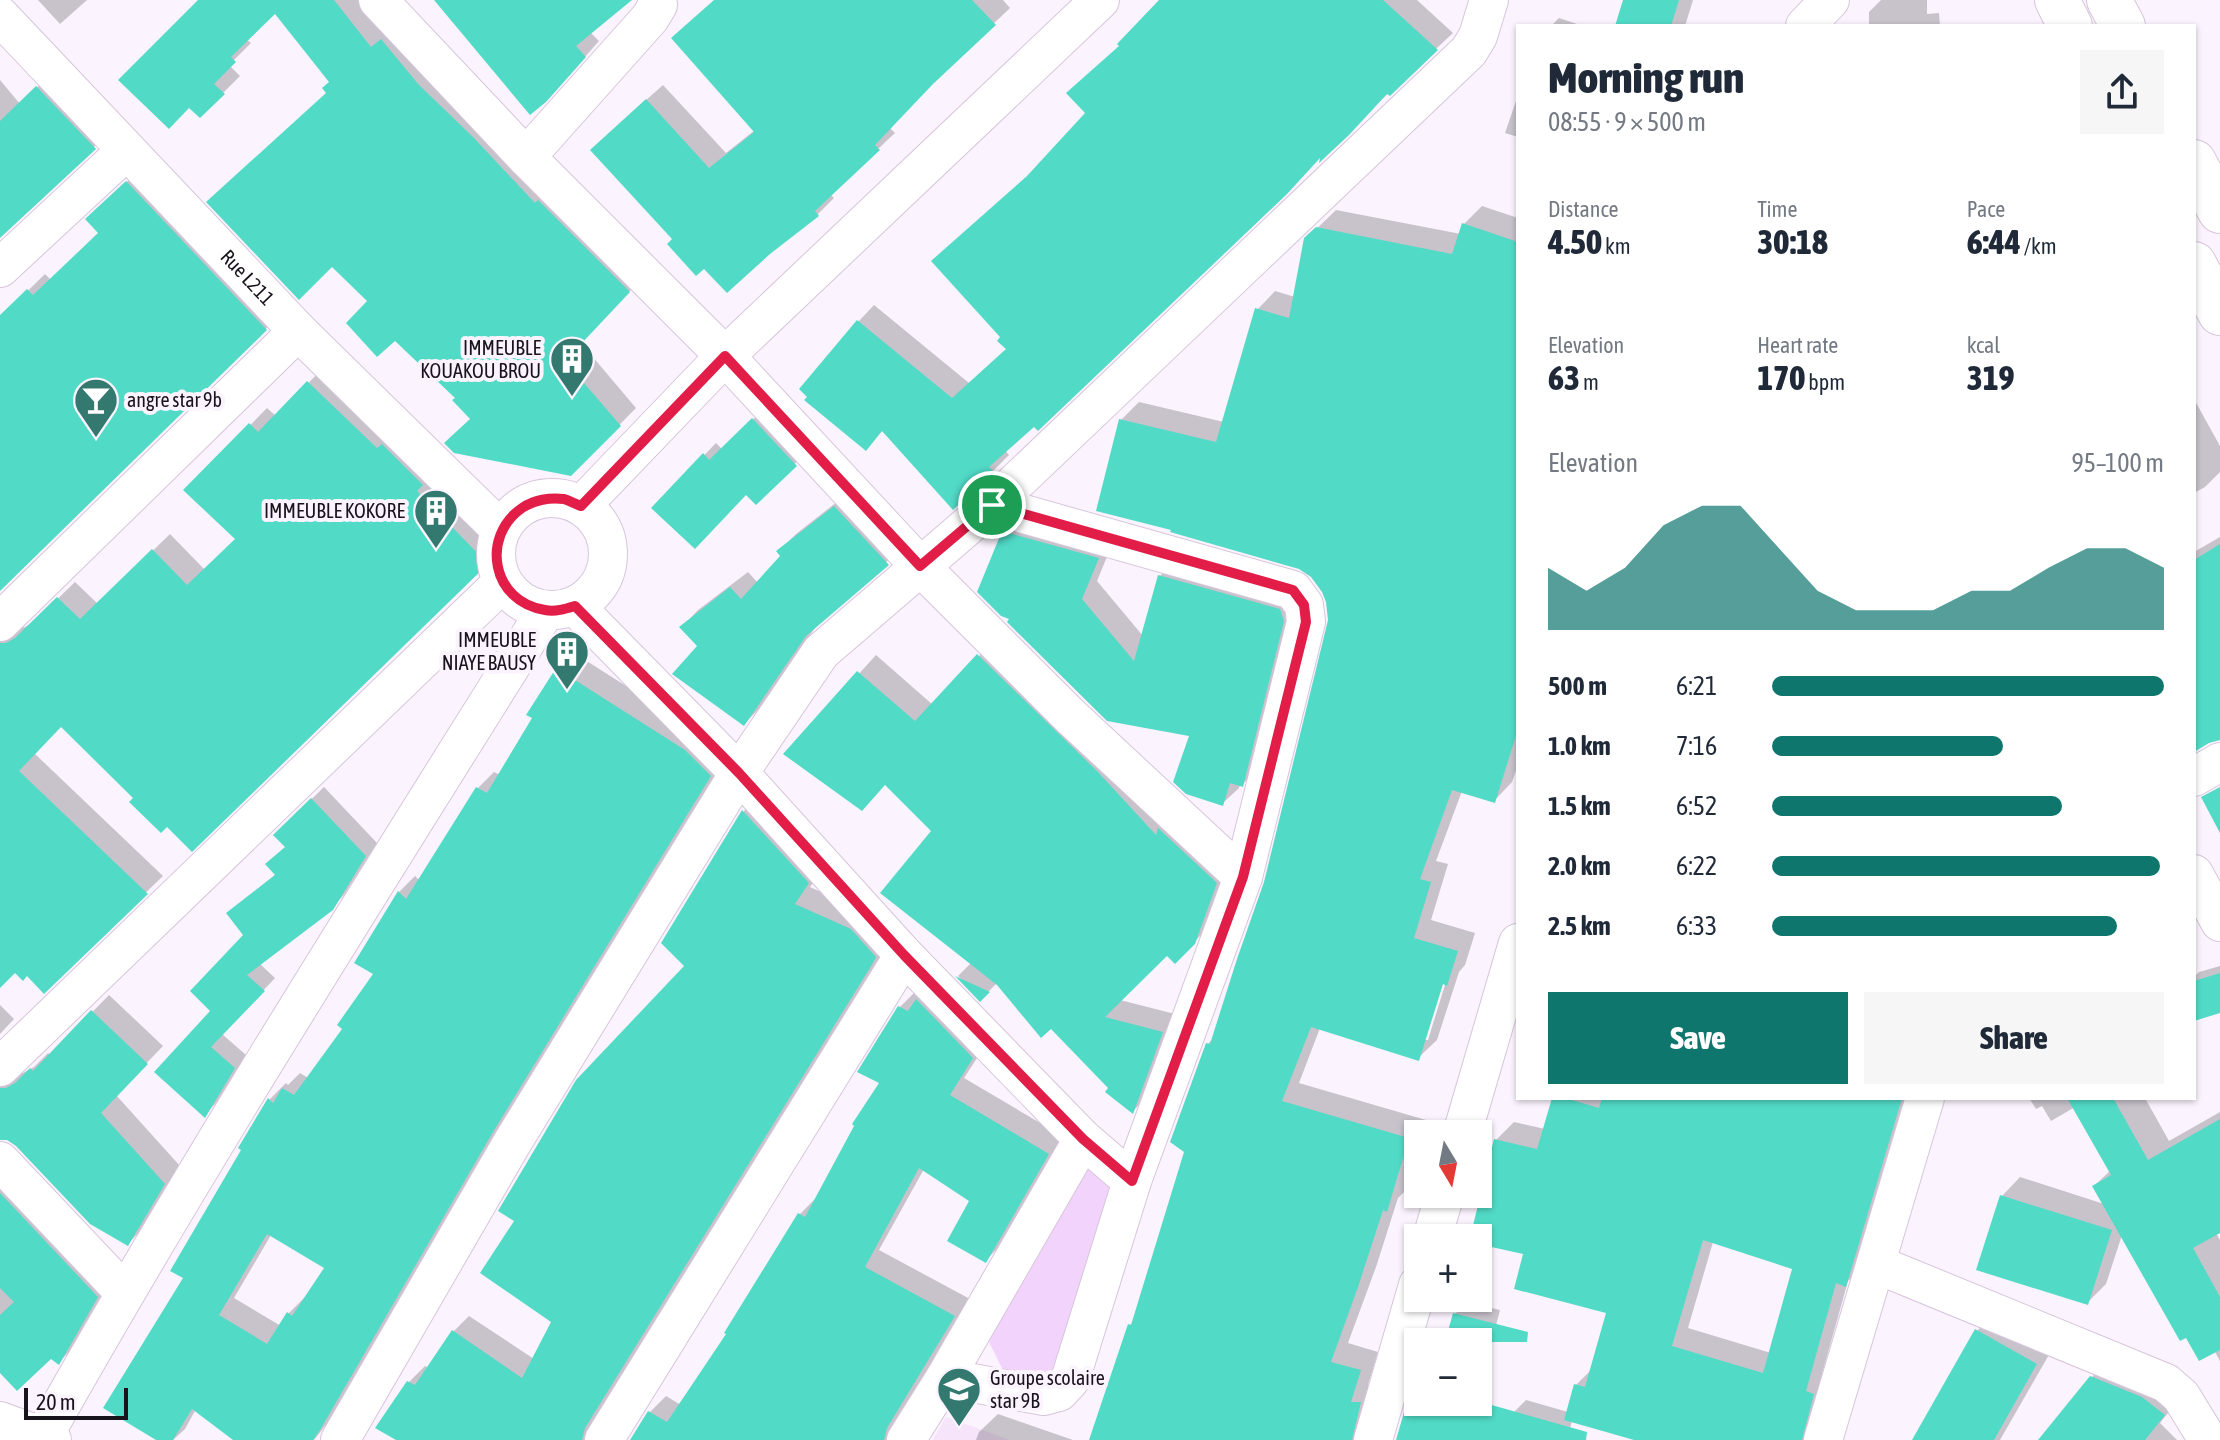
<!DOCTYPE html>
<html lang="en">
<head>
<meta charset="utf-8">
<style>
	:root { --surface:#fff; --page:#f6f6f7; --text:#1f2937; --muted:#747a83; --accent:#0f766e }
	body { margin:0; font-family:"Asap Condensed",sans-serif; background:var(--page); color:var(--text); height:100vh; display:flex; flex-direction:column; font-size:30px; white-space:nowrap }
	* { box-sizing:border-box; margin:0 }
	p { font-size:26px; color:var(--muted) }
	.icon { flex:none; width:44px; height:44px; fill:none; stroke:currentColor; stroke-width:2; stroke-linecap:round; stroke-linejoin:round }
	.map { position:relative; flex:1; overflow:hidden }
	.sheet { position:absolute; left:1516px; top:24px; width:680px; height:1076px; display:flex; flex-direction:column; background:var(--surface); border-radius:0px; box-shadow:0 2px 6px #0004 }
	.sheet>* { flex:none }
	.needle { width:52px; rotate:170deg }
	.buttons { position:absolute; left:1404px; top:1120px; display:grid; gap:16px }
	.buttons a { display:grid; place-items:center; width:88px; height:88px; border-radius:0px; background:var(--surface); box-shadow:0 2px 6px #0004; font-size:40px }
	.scale { position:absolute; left:24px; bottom:20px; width:104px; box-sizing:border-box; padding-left:8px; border:4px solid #19131b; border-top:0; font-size:22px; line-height:28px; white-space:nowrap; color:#19131b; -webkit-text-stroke:6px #fbf3fd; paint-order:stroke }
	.pin { position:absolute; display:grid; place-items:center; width:68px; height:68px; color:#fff; margin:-34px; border:4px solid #fff; border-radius:50%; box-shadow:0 2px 8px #0007 }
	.round { display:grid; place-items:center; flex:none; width:84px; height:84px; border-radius:0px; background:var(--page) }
	.summary { display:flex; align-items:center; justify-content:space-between; height:136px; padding:0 32px }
	h1 { font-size:44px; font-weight:800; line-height:60px }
	.stats { display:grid; grid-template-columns:repeat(3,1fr); gap:12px; height:136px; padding:8px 32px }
	.stats div { display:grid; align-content:center }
	.stats b { font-size:34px; font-weight:800 }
	.stats small { font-size:22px; font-weight:400 }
	.stats p { font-size:22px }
	.chart { height:224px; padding:16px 32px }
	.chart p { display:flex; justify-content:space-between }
	.chart svg { width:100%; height:144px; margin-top:8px; fill:var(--accent); opacity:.7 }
	.action { display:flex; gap:16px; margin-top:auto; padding:16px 32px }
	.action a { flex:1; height:92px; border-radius:0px; background:var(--accent); color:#fff; font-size:32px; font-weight:800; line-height:92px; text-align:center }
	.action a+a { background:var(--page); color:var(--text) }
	ul { padding:0 32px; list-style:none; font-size:26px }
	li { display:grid; grid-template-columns:128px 96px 1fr; align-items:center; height:60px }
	li i { height:20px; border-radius:10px; background:var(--accent) }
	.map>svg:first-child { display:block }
</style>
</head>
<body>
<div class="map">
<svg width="2220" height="1440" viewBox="0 0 2220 1440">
	<rect width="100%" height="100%" fill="#fbf3fd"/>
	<path fill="#f6e4fb" d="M946,1417L1010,1440H933Z"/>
	<path fill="#f2d3fb" d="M1083,1158L1118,1190L1062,1378L1002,1368L989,1342Z"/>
	<g fill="#0003" fill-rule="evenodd">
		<path d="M38,0H87L60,24Z"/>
		<path d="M201,0H364L646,274L581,343L636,408L571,474L472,419L458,398L370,301L328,92L331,82L276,11L246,39L251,43L229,65L240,76L200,116L189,106Z"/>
		<path d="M437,0H628L590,32L599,41L560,85Z"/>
		<path d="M715,0H1003L1010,8L940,75L890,128L895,133L830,194L834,198L818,214L769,253L674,239L608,134L663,85L726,153L755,130Z"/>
		<path d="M1162,0H1417L1453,33L1005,450L1009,455L993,471L883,430L866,448L858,322L874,305L969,383L1008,348L1039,166L1088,113L1121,45Z"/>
		<path d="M1625,0H1693L1685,26H1617Z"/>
		<path d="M1881,0H1927V14L1939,13L1940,26H1869V12Z"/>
		<path d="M1559,18L1583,26H1551Z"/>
		<path d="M53,72L110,132L0,234V80L20,104Z"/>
		<path d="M1518,95V137L1505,133Z"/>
		<path d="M144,166L282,313L0,589V318L45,274L51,280L101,232L104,203Z"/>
		<path d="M1482,206L1518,218V765L1512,782L1494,801L1462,791L1436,861L1448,864L1431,920L1475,933L1465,965L1459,972L1437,1040L1418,1058L1320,1028L1299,1083L1426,1120L1422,1134H1418V1147L1405,1191L1398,1198L1376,1267L1348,1343L1378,1352L1368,1385L1377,1387L1362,1440H1091L1130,1325L1134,1321L1186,1151L1208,1044L1214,1037L1266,883L1330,620L1328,602L1324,591L1312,576L1121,420L1139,402L1224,422L1257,310L1275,291L1295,297L1306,239L1336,210L1461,234L1464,224ZM1445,974L1448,975L1428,1040H1424Z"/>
		<path d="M325,366L503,547L192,849L136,798L61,725L34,753L163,876L44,991L27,974L15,970L0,985V620L12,628L25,627L34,622L75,582L98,604L170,534L205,570L237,539L186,490L267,408L276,416Z"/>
		<path d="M2194,399L2220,446V472L2205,487L2194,493Z"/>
		<path d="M766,407L807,452L756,502L747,492L653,508L716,443L722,449Z"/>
		<path d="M852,490L904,546L819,622L761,707L744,724L700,646L682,627L698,610L748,572L758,583L782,556L779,551L796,534Z"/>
		<path d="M1020,516L1113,542L1097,581L1143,636L1160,576L1176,560L1296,593L1258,768L1242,785L1240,784L1239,788L1222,804L1191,734L1004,532Z"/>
		<path d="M2220,537V738L2208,741L2194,750V552Z"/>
		<path d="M996,638L1234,865L1212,924L1175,961L1167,953L1120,1000L1179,1015L1150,1094L1133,1111L1052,1026L997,983L981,999L958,976L971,963L933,831L886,783L786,754L876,655L933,705Z"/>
		<path d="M574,653L702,734L726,759L336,1412L314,1440H236L196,1409L185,1429L173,1440H160L186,1278L243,1150L241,1147L270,1099L286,1083L288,1085L300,1073L308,1078L344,1028L375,974L357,962L399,892L415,876L420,881L478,788L494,772L500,775L535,717L529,714L558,669ZM271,1235L326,1267L305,1297L288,1314L281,1326L234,1298Z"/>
		<path d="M324,787L377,843L344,895L331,908L259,963L275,978L222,1034L246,1055L216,1103L205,1115L213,1011L246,935L229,913L276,874L287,846L275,835Z"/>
		<path d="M760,795L824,866L810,887L867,913L891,940L601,1410L606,1440H400L378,1428L409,1382L425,1366L429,1368L453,1332L469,1316L534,1359L553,1321L687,966L663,943L744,811Z"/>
		<path d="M2220,966V1011L2194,1006V977L2199,972Z"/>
		<path d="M916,991L988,1041L964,1078L1064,1137L1002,1244L986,1260L971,1200L924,1169L879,1250L970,1299L903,1410L897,1440H632L650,1412L666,1396L681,1405L728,1333L800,1214L816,1198L882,1082L860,1071L900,1007Z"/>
		<path d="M109,995L163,1046L116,1095L180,1166L144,1227L128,1244L17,1144L8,1138H0V1065L10,1072L23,1073L34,1067L48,1053L50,1055Z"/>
		<path d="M0,1005L14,1019L0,1034Z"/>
		<path d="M1554,1098H1913L1863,1267L1848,1281L1822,1374L1830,1377L1828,1440H1641L1572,1421L1567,1440H1506L1514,1412L1526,1400L1568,1412L1576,1385L1593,1368L1609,1312L1525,1253L1478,1242V1238H1472L1496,1140L1514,1122L1545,1129ZM1713,1242L1795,1268L1771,1353L1688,1328Z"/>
		<path d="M2029,1098H2145L2169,1141L2220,1112V1231L2216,1233L2220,1240V1361L2214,1350L2122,1235L2106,1284L2087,1303L2002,1196L2020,1177L2104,1204L2094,1186L2111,1170L2075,1107L2051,1121L2042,1106L2036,1109Z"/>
		<path d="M0,1159L114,1279L75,1346L58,1363L51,1356L0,1370Z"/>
		<path d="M1467,1302L1500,1310L1478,1393V1342H1447L1455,1314Z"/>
		<path d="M1995,1312L2054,1346L2000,1440H1914L1977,1331Z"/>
		<path d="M2109,1360L2180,1398L2160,1423L2177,1440H2040L2092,1377Z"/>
		<path d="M998,1414L1073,1440H976L979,1432Z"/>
	</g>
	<g fill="#51dbc7" fill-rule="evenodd">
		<path d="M198,0H334L371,47L381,39L419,85L473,137L535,203L538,200L630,292L565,361L621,426L571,476L454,453L444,443L470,419L452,400L455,398L395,341L377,357L346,323L367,301L332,267L299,300L206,202L326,93L322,88L329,82L275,14L231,57L236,62L214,84L225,94L200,118L189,108L169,129L118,80Z"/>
		<path d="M434,0H632L576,46L586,57L546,102L530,115Z"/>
		<path d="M714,0H972L996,25L933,84L875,145L880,150L815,211L819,216L770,254L727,293L704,269L696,276L667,244L672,239L590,150L646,99L709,168L754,132L671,38Z"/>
		<path d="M1159,0H1383L1438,50L1390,96L1387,94L1349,135L1319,163L1320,158L1287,194L1038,431L1034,427L989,467L994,472L953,510L882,431L866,451L804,400L807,397L799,389L857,320L952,398L1006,349L997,341L1000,337L931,261L1027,176L1085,113L1066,93L1119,46L1117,44Z"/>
		<path d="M1623,0H1679L1671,26H1615Z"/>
		<path d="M36,86L96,149L0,238V121Z"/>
		<path d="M126,181L267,330L0,591V315L27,289L33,295L98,233L85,219Z"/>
		<path d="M1462,223L1518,242V729L1495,803L1452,790L1420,879L1431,882L1414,938L1458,951L1447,986L1443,984L1419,1061L1311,1027L1282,1101L1409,1138L1387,1212L1383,1210L1358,1287L1331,1362L1361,1370L1351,1402H1361L1352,1440H1089L1128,1324L1131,1325L1184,1152L1170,1142L1206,1043L1210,1044L1237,959L1264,882L1328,620L1326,602L1322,592L1311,577L1299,569L1170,532L1171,530L1096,511L1119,419L1216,442L1255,308L1289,318L1304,238L1316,227L1452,254Z"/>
		<path d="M307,381L377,448L382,444L423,485L417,491L488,564L192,852L167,827L161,833L129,802L133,798L61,727L19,771L148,894L44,994L27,976L23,981L15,973L0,988V643H6L15,638L57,597L80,619L152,549L187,585L235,539L183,490L249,423L258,432Z"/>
		<path d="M752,418L797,466L756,505L746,495L695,549L651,508L703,453L709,460Z"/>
		<path d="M834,506L889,565L806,636L744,726L672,674L697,646L679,627L730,587L741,599L780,556L776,551Z"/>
		<path d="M1002,531L1099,558L1082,599L1134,661L1158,575L1280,609L1284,621L1243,787L1230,783L1223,806L1186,794L1173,782L1189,736L1107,721L1007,622L1009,619L1001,616L977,592Z"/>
		<path d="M2220,544V740L2209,743L2194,752V560Z"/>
		<path d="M977,654L1097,771L1156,835L1158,828L1217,883L1195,944L1175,964L1167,956L1105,1017L1163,1032L1133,1114L1105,1092L1108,1088L1051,1029L1041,1038L997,985L880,893L931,831L885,785L862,811L783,754L857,671L915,721Z"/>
		<path d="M556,668L685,750L711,776L493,1132L320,1430L313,1440H233L192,1409L173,1440H156L103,1408L183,1278L170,1271L241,1150L238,1148L268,1098L273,1103L282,1088L294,1095L342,1029L337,1025L373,974L354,963L398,891L406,899L476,787L487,793L532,718L526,715ZM267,1234L324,1268L292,1316L287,1312L267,1344L219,1315Z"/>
		<path d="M2220,787V833L2201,797Z"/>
		<path d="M311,798L366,856L333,910L247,975L265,991L211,1047L235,1068L205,1118L154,1072L210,1011L190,991L243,935L226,913L275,875L265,864L285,847L273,835Z"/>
		<path d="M742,810L809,883L795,904L851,929L876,957L873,963L585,1428L582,1440H396L375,1428L407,1381L415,1385L452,1330L522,1378L551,1322L480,1273L514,1221L498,1211L576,1080L684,966L661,943Z"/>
		<path d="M2220,973V1013L2194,1021V981Z"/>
		<path d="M955,976L990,992L980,1002Z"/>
		<path d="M916,999L973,1058L950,1095L1049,1154L986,1263L947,1241L969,1201L919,1168L865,1267L955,1316L887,1428L884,1440H630L648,1411L667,1422L726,1334L724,1333L798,1213L805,1217L854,1126L852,1124L879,1083L857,1072L898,1006L908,1011Z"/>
		<path d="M91,1010L148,1064L101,1113L165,1184L128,1246L90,1224L16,1146L7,1140H0V1088H6L15,1083L30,1068L33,1071Z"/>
		<path d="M1552,1098H1565L1599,1108L1602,1098H1902L1846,1287L1836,1283L1806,1391L1814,1394L1802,1440H1634L1564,1420L1574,1384L1585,1387L1606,1313L1514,1289L1523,1254L1478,1244V1238H1470L1494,1139L1537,1149ZM1703,1240L1792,1269L1763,1373L1672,1346Z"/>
		<path d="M2067,1098H2113L2148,1160L2220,1119V1233L2193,1248L2220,1297V1350L2199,1361L2186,1338L2180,1341L2092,1186L2111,1175Z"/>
		<path d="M0,1193L98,1297L59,1365L51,1359L17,1391L0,1373V1315L14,1302L0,1288Z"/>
		<path d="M2000,1195L2112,1230L2088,1305L1976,1270Z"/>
		<path d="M1453,1313L1528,1332L1527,1342H1445Z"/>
		<path d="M1975,1329L2037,1364L1994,1440H1912Z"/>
		<path d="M2090,1376L2142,1397L2165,1415L2145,1440H2038Z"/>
		<path d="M1407,1402H1481L1587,1432L1586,1440H1396Z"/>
	</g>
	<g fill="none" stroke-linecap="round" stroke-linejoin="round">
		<g stroke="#d7c5dc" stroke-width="40">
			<g id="street">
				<path d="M378,0L526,157L725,356L920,566L1069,715L1243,877"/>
				<path id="s1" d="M0,16L298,331L501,530"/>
				<path d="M1805,26L1830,0"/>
				<path d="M526,157L650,18L658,5L657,0"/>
				<path d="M0,268L126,151"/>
				<circle cx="552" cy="554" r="56"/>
				<path d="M581,506L725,356L1100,0"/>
				<path d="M575,606L739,773L904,955L1083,1139L1132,1181"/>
				<path d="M0,622L298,331"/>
				<path d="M2194,777L2220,762"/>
				<path d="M2194,874L2220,922"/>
				<path d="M0,1067L503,582"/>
				<path d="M1462,1134L1518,943"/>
				<path d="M0,1161L124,1292"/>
				<path d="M1432,1238L1445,1194"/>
				<path d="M1876,1264L2166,1383L2181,1396L2208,1440"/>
				<path d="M945,1378L1044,1396L1059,1392L1070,1380L1132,1181L1243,877L1306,622L1304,605L1293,590L992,505"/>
				<path d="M0,1421L52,1440"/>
				<path d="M43,1437C201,1156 375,884 546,610"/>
				<path d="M340,1440L512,1143L739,773L821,652L992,505L1469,51L1478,36L1489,0"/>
				<path d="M604,1440L904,955"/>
				<path d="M906,1440L945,1378L1083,1139"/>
				<path d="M1373,1440L1418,1285"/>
				<path d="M1823,1440L1925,1098"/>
			</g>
		</g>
		<g stroke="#d7c5dc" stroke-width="46">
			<g id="secondary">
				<path d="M2057,0L2070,26"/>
				<path d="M2109,0L2123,26"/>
				<path d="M2194,162L2220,211"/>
				<path d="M2194,264L2220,313"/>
			</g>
		</g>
		<use href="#street" stroke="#fff" stroke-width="38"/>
		<use href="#secondary" stroke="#fff" stroke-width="44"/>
	</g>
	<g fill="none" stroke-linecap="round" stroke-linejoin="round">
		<g stroke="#fff" stroke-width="16">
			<path id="route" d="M725,356L920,566L992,505L1293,590L1304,605L1306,622L1243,877L1132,1181L1083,1139L904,955L739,773L575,606C565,609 555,612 545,610C492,602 480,537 522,508C534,500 550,497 564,499C570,501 576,504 581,506Z"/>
		</g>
		<use href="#route" stroke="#e11d48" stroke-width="10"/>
	</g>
	<defs>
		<g id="building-pin" transform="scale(2.3)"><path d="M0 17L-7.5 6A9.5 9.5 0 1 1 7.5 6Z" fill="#34796f" stroke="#fbf3fd"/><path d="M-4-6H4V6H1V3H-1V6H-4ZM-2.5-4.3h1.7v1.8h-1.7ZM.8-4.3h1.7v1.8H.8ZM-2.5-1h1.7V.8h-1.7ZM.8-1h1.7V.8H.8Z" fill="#fff"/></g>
		<g id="bar-pin" transform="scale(2.3)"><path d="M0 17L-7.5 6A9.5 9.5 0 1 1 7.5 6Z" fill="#34796f" stroke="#fbf3fd"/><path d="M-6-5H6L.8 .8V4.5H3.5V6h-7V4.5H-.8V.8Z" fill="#fff"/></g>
		<g id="school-pin" transform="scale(2.3)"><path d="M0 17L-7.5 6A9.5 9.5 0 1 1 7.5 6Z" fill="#34796f" stroke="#fbf3fd"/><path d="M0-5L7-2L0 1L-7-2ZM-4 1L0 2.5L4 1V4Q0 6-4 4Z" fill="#fff"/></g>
	</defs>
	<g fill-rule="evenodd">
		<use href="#building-pin" x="572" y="359"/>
		<use href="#bar-pin" x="96" y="400"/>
		<use href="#building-pin" x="436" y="511"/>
		<use href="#building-pin" x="567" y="652"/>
		<use href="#school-pin" x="959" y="1389"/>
	</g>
	<g text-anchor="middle" stroke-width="8" stroke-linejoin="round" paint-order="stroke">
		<g font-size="20" fill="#19131b" stroke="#fbf3fd">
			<text dy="7" stroke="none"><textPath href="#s1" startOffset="360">Rue L211</textPath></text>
		</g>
		<g font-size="20" fill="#19131b" stroke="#fbf3fd" text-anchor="end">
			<text x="541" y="355">IMMEUBLE<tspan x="541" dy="23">KOUAKOU BROU</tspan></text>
			<text x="127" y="407" text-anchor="start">angre star 9b</text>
			<text x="405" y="518">IMMEUBLE KOKORE</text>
			<text x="536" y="647">IMMEUBLE<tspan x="536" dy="23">NIAYE BAUSY</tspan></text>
			<text x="990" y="1385" text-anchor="start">Groupe scolaire<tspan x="990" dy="23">star 9B</tspan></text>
		</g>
	</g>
</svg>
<div class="buttons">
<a><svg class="needle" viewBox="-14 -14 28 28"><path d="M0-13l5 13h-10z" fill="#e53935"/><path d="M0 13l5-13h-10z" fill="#747a83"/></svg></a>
<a>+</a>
<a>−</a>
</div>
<div class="scale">20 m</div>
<div class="pin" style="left:992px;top:505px;background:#1e9e55"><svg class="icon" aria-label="arrive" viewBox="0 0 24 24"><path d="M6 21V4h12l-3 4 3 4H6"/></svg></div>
<section class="sheet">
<div class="summary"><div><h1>Morning run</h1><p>08:55 · 9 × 500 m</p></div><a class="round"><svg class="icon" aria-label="share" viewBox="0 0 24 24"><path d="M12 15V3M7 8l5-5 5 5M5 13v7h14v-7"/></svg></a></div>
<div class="stats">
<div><p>Distance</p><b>4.50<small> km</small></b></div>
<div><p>Time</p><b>30:18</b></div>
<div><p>Pace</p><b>6:44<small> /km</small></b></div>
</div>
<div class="stats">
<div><p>Elevation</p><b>63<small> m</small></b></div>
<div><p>Heart rate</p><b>170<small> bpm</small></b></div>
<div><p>kcal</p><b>319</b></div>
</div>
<div class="chart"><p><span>Elevation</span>95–100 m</p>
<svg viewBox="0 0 160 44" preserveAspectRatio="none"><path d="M0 44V25L10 32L20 25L30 12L40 6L50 6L60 19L70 32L80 38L90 38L100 38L110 32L120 32L130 25L140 19L150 19L160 25V44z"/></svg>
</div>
<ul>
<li><b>500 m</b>6:21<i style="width:100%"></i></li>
<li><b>1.0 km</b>7:16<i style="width:59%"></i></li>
<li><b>1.5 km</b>6:52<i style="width:74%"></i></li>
<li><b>2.0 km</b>6:22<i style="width:99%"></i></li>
<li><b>2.5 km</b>6:33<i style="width:88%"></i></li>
</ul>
<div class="action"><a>Save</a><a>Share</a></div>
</section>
</div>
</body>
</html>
